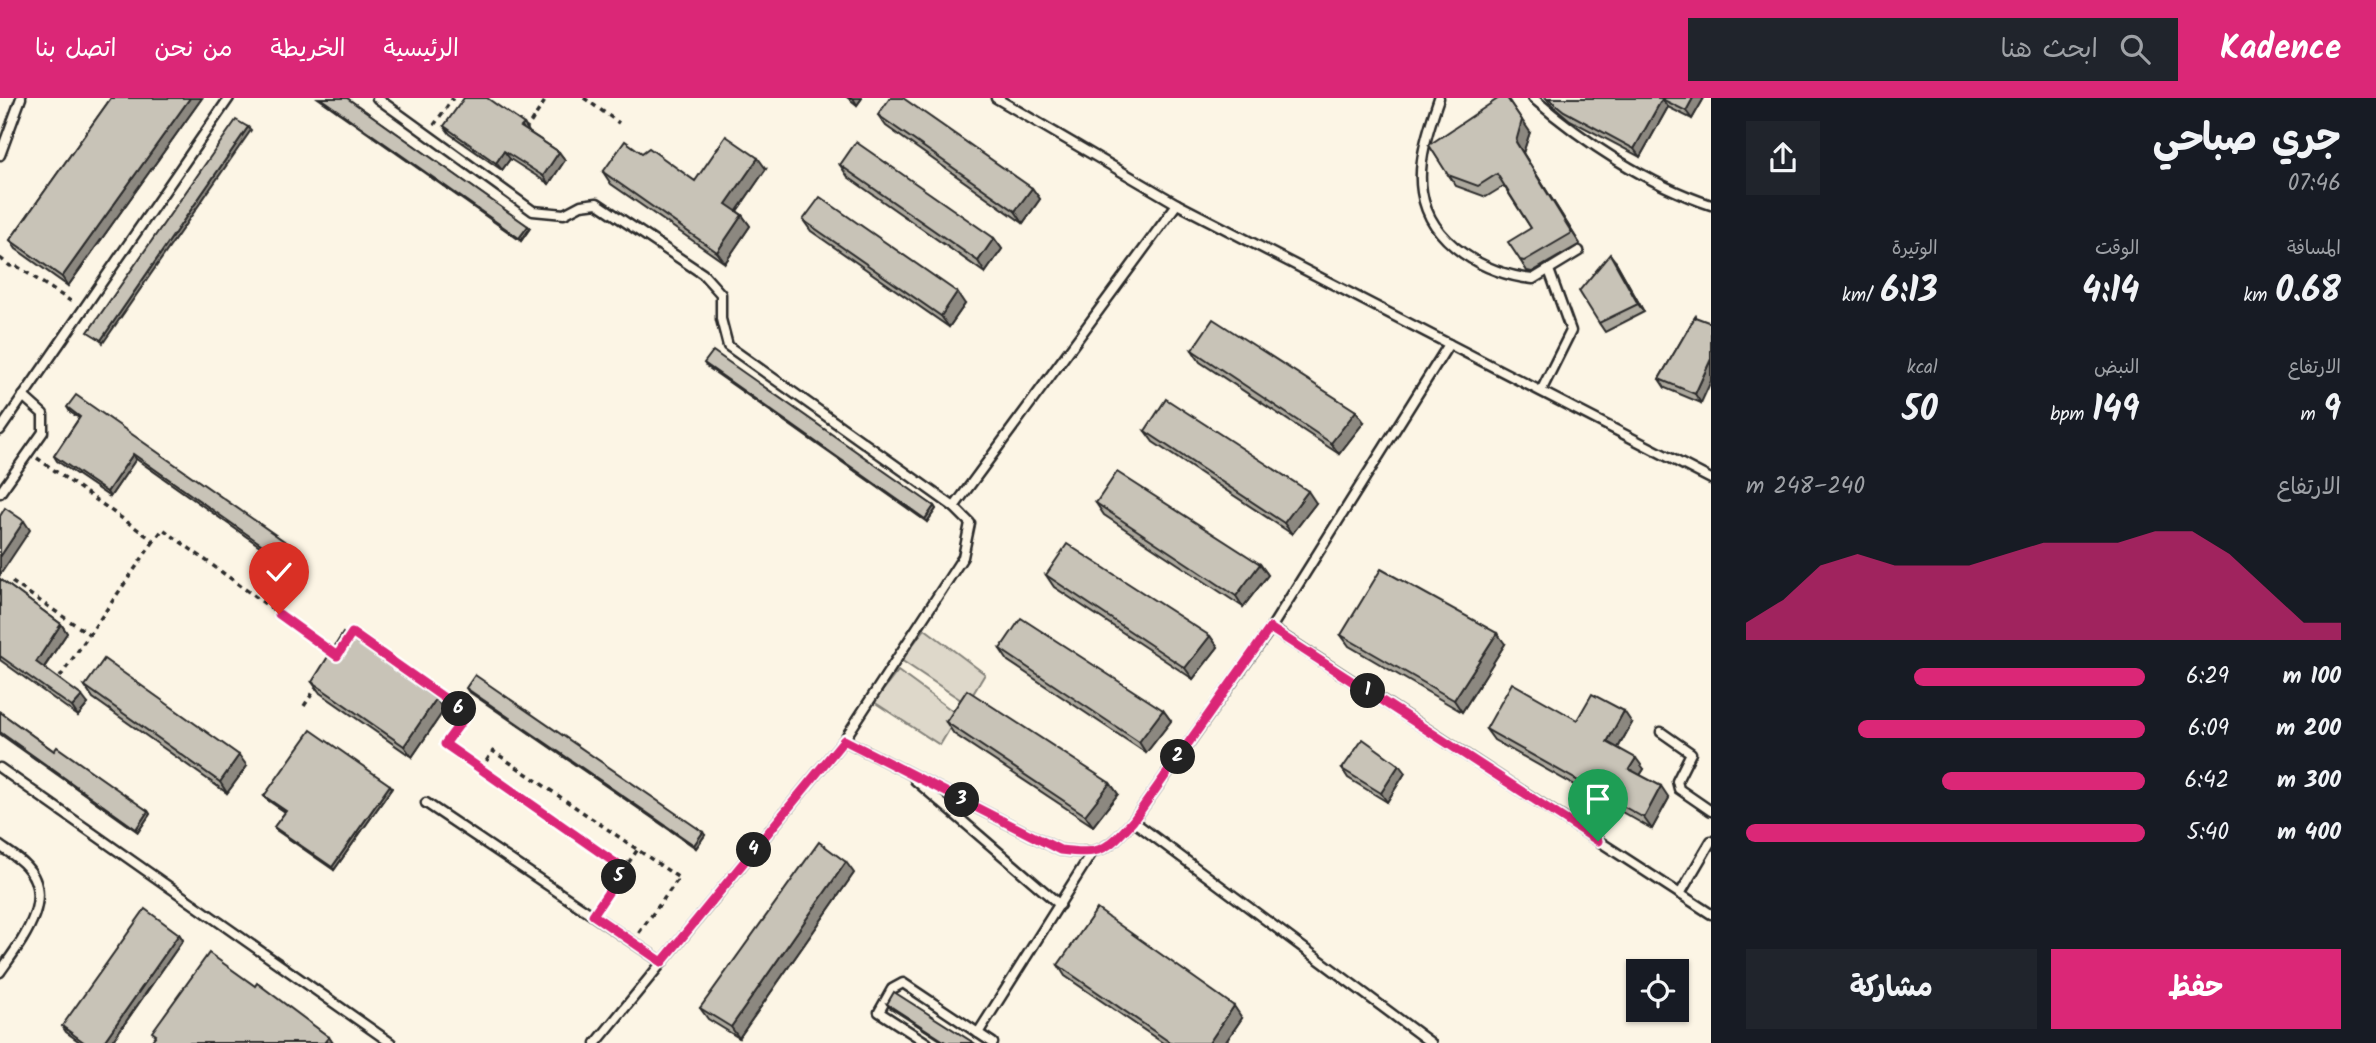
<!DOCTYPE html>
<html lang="ar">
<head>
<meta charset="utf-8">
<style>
	:root { --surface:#171b24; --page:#20242c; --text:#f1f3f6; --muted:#9ea1a6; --accent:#db2777 }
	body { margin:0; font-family:Kalam,"Playpen Sans Arabic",sans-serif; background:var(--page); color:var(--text); direction:rtl; height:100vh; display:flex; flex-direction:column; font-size:26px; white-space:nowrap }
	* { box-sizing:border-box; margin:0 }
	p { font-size:23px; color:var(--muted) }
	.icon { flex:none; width:38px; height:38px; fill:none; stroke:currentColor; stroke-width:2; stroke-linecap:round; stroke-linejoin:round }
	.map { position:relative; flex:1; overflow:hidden; direction:ltr }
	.sheet { display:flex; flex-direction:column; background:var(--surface); width:665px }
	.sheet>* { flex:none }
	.buttons { position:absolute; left:1626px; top:861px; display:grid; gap:14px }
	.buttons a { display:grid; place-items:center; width:63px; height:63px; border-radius:0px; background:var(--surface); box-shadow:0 2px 5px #0004; font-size:35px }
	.pin { position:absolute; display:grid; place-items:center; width:60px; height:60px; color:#fff; margin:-72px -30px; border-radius:50% 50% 50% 0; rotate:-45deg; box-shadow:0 0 7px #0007 }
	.pin .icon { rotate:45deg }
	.km { position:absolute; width:35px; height:35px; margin:-18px; border-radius:50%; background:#222; color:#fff; font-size:19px; line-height:35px; text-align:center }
	.round { display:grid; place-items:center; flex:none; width:74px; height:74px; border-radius:0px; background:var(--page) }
	.overview { display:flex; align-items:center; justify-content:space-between; height:119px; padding:0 35px }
	h1 { font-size:38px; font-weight:700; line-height:52px }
	.stats { display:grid; grid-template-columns:repeat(3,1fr); gap:10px; height:119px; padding:7px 35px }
	.stats div { display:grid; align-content:center }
	.stats b { font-size:35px; font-weight:700 }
	.stats small { font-size:19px; font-weight:400 }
	.stats p { font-size:19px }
	.chart { height:196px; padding:14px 35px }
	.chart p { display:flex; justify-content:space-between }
	.chart svg { width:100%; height:126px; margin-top:7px; fill:var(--accent); opacity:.7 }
	.cta { display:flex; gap:14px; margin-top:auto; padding:14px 35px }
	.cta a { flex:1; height:80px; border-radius:0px; background:var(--accent); color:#fff; font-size:28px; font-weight:700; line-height:80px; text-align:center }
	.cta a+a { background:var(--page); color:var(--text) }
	ul { padding:0 35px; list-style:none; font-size:23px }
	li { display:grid; grid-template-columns:112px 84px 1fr; align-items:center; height:52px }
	li i { height:18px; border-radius:9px; background:var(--accent) }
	header { display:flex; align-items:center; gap:42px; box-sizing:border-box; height:98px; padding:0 35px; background:var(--accent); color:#fff }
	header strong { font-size:33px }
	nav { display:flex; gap:38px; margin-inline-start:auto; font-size:24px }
	.search { width:490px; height:63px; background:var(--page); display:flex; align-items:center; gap:18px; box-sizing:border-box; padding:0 24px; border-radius:0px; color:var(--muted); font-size:26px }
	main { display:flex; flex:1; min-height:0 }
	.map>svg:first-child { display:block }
</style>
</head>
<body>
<header>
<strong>Kadence</strong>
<div class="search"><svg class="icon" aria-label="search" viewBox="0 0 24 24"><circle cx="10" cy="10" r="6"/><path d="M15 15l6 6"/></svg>ابحث هنا</div>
<nav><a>الرئيسية</a><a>الخريطة</a><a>من نحن</a><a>اتصل بنا</a></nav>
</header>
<main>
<section class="sheet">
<div class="overview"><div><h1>جري صباحي</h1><p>07:46</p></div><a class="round"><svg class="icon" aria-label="share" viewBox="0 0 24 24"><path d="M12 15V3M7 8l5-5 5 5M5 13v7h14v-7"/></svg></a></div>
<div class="stats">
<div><p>المسافة</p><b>0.68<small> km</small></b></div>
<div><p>الوقت</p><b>4:14</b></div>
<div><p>الوتيرة</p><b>6:13<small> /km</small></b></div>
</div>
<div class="stats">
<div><p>الارتفاع</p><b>9<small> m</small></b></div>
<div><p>النبض</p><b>149<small> bpm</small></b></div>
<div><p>kcal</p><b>50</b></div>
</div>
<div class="chart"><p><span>الارتفاع</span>240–248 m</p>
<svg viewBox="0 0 160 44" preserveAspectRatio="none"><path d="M0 44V38L10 30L20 18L30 14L40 18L50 18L60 18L70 14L80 10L90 10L100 10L110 6L120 6L130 14L140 26L150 38L160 38V44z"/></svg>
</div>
<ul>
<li><b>100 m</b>6:29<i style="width:58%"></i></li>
<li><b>200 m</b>6:09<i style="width:72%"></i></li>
<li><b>300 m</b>6:42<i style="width:51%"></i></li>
<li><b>400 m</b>5:40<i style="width:100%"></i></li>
</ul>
<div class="cta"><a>حفظ</a><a>مشاركة</a></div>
</section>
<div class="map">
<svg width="1711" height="945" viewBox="0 0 1711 945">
	<rect width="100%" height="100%" fill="#fcf5e5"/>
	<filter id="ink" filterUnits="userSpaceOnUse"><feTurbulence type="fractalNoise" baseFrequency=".0143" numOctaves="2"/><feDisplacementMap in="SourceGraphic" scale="14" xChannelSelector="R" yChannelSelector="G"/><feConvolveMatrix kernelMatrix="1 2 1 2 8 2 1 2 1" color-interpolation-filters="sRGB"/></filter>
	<g filter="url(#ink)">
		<g fill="#ded8ca" stroke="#84827a" stroke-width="2">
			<path d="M925,531L985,576L967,606L901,562Z"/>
			<path d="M898,573L958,617L940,647L874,604Z"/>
		</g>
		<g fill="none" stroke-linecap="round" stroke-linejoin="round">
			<g stroke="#2b2b2b" stroke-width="13">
				<g id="lane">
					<path d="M377,0L533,113L564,116L581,107L597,105L703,176L721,196V221L728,248L954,409L970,425L963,459L844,642L596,945"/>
					<path d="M996,0L1177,106L1711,381"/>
					<path d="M1439,0C1429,29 1417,64 1422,94C1430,146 1486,176 1533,181L1579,153"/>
					<path d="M1533,0C1584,44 1647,86 1711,107"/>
					<path d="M0,57L21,0"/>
					<path d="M1541,293L1571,233L1549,172"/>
					<path d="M0,332L229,0"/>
					<path d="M0,395L43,334V316L23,298"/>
					<path d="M954,409L1177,106"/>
					<path d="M1271,530L1711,816"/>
					<path d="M1661,634L1691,655L1677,683L1679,691L1711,713"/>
					<path d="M844,642L1060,752C1101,757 1106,753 1133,723L1271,530L1449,246"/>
					<path d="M0,670L391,945"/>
					<path d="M915,682L1060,807"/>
					<path d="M426,705L662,864"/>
					<path d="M1133,723L1431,945"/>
					<path d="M0,748C8,754 19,760 26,768C57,801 20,845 0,874"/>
					<path d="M1680,796L1711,743"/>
					<path d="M978,935L1091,756"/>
					<path d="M927,945L879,914L892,891L903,885L993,945"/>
				</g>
			</g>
			<g stroke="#2b2b2b" stroke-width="3.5" stroke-dasharray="5 5" stroke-linecap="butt">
				<path d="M584,0L619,25"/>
				<path d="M434,27L453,0"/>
				<path d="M525,33L547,0"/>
				<path d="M0,160L10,168L15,167L72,204"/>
				<path d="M37,360L154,443L163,431L335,557"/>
				<path d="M12,484L89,536"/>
				<path d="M347,542L352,535L467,616L445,646L481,671L493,653L679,780L638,836"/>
				<path d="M60,579L154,443"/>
				<path d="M304,608L318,587"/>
				<path d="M481,671L624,771"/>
				<path d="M600,806L638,751"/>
			</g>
			<use href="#lane" stroke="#fcf5e5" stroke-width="8"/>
		</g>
		<g fill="#aca89d" stroke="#2b2b2b" stroke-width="2">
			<path d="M111,0H202L68,188L16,151L10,142Z"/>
			<path d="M318,0H347L530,130L521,143Z"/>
			<path d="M848,0H862L857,7Z"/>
			<path d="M1546,0H1704L1692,21L1668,9L1640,59L1570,22L1551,6Z"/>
			<path d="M878,17L1032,90L1040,101L1023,125L886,28Z"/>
			<path d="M524,26L529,34L559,54L565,62L549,86L510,61L502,72L450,36L444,28Z"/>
			<path d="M1530,34L1523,55L1580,146L1532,174L1527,173L1520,162L1531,130L1504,88L1486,99L1456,88L1429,47Z"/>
			<path d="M642,55L695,83L766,71L737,113L742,117L750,128L725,165L611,86L603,74Z"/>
			<path d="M840,67L994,140L1002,151L985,175L848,79Z"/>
			<path d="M803,122L965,206L949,229L811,133Z"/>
			<path d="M1616,164L1644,214L1605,234L1599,225Z"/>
			<path d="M1695,219L1701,305L1665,290L1659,281Z"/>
			<path d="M1192,252L1364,324L1339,356L1200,264Z"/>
			<path d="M704,265L934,408L936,411L927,424L706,268Z"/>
			<path d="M67,309L300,457L291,470L136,361L110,399L57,363L54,358L79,320L70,314Z"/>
			<path d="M1145,333L1316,405L1292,436L1153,344Z"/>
			<path d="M1096,405L1260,466L1268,477L1243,509L1104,417Z"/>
			<path d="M1046,477L1210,538L1218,549L1193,581L1054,489Z"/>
			<path d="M0,481L61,526L67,535L44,570L88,606L78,618L0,562Z"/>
			<path d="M1341,537L1505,546L1462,614L1349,548Z"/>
			<path d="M1000,551L1163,612L1171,623L1146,655L1008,563Z"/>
			<path d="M312,584L436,601L444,612L412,659L320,595Z"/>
			<path d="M85,588L247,668L227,695L93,600Z"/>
			<path d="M466,590L705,737L696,750L468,593Z"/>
			<path d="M0,614L54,653L148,713L150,716L138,734L0,636Z"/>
			<path d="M1577,622L1632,625L1618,650L1644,671L1640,677L1669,700L1652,731L1494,642L1486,631Z"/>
			<path d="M946,624L1110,685L1118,696L1093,728L954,636Z"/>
			<path d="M1342,671L1405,675L1387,704L1348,680Z"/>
			<path d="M390,687L392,690L334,772L276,732L274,729L285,714L266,701L264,698Z"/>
			<path d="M854,775L739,940L708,921L700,910Z"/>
			<path d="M179,836L183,842L111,945H81L66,934L62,928Z"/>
			<path d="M1058,867L1242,920L1225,945H1163L1065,878Z"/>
			<path d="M887,906L974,945H945L889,909Z"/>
		</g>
		<g fill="#8c8880" stroke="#2b2b2b" stroke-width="2">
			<path d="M190,0H202L68,188L62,179Z"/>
			<path d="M853,0H862L857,7Z"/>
			<path d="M1507,0L1530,34L1523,55L1580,146L1516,44Z"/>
			<path d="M1693,0H1704L1692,21L1686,13Z"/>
			<path d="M1662,1L1668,9L1640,59L1634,51Z"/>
			<path d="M524,26L529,34L527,37L521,29Z"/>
			<path d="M248,29L251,32L103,245L101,242Z"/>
			<path d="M504,53L510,61L502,72L496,65Z"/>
			<path d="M559,54L565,62L549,86L543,78Z"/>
			<path d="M758,60L766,71L734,117L726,106Z"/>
			<path d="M1032,90L1040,101L1023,125L1015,113Z"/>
			<path d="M742,117L750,128L725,165L717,154Z"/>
			<path d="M528,128L530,130L521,143L519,140Z"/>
			<path d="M994,140L1002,151L985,175L978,163Z"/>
			<path d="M1610,156L1616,164L1644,214L1638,206Z"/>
			<path d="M957,194L965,206L949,229L941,218Z"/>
			<path d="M1711,261V283L1701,305L1695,296Z"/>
			<path d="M1356,313L1364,324L1339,356L1331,345Z"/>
			<path d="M133,356L136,361L110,399L107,394Z"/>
			<path d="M1308,393L1316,405L1292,436L1284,425Z"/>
			<path d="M934,408L936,411L927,424L925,421Z"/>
			<path d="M24,423L30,432L0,477V459Z"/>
			<path d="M297,452L300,457L291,470L288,465Z"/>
			<path d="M1260,466L1268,477L1243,509L1236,498Z"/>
			<path d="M61,526L67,535L42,572L36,564Z"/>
			<path d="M1497,535L1505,546L1462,614L1454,602Z"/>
			<path d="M1210,538L1218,549L1193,581L1185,570Z"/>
			<path d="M82,598L88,606L78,618L72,609Z"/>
			<path d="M436,601L444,612L412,659L404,648Z"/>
			<path d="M1163,612L1171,623L1146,655L1139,644Z"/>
			<path d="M1624,613L1632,625L1615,655L1607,644Z"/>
			<path d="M239,657L247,668L227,695L220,684Z"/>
			<path d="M1636,660L1644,671L1637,682L1629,671Z"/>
			<path d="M1399,667L1405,675L1387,704L1381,695Z"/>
			<path d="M1110,685L1118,696L1093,728L1085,717Z"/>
			<path d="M390,687L392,690L334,772L332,769Z"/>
			<path d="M1661,688L1669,700L1652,731L1644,720Z"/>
			<path d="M148,713L150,716L138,734L136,731Z"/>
			<path d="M703,734L705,737L696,750L694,747Z"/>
			<path d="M846,764L854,775L739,940L731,929Z"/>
			<path d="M179,836L183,842L111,945H103Z"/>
			<path d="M1234,908L1242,920L1225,945H1209Z"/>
			<path d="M329,939L333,945H324Z"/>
		</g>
		<g fill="#c8c3b7" stroke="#2b2b2b" stroke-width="2">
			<path d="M111,0H190L62,179L10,142Z"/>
			<path d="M320,0H347L528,128L519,140Z"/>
			<path d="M464,0H487L524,26L521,29L559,54L543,78L504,53L496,65L444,28Z"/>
			<path d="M890,0H903L1032,90L1015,113L878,17Z"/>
			<path d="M1499,0H1507L1522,22L1516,44L1572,135L1524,163L1520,162L1508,144L1531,130L1497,76L1478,88L1448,77L1429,47Z"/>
			<path d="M1548,0H1693L1686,13L1662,1L1634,51L1564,13Z"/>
			<path d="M236,22L248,29L101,242L88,234Z"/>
			<path d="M726,38L758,60L726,106L742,117L717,154L603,74L625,43L642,55L649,50L695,83Z"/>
			<path d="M856,44L994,140L978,163L840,67Z"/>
			<path d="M820,99L957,194L941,218L803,122Z"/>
			<path d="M1610,156L1638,206L1599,225L1579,193Z"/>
			<path d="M1695,219L1711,225V261L1695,296L1659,281Z"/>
			<path d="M1213,221L1356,313L1331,345L1192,252Z"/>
			<path d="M713,253L934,408L925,421L704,265Z"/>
			<path d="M76,297L297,452L288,465L133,356L107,394L54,358L80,319L67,309Z"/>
			<path d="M1166,301L1308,393L1284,425L1145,333Z"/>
			<path d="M1117,374L1260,466L1236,498L1096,405Z"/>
			<path d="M5,410L24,423L0,459V418Z"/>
			<path d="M1067,446L1210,538L1185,570L1046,477Z"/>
			<path d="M1381,471L1497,535L1454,602L1341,537Z"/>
			<path d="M0,481L61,526L36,564L82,598L72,609L0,558Z"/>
			<path d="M1021,520L1163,612L1139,644L1000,551Z"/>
			<path d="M343,535L436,601L404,648L312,584Z"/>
			<path d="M104,561L239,657L220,684L85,588Z"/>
			<path d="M475,577L703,734L694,747L466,590Z"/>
			<path d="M1512,585L1577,622L1592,596L1624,613L1607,644L1636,660L1629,671L1661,688L1644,720L1486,631Z"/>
			<path d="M967,592L1110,685L1085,717L946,624Z"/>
			<path d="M0,614L54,653L57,649L148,713L136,731L0,634Z"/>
			<path d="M311,632L390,687L332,769L274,729L286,713L264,698Z"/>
			<path d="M1363,641L1399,667L1381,695L1342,671Z"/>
			<path d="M819,744L846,764L731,929L700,910Z"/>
			<path d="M145,811L179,836L103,945H85L62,928Z"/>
			<path d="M1097,811L1234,908L1209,945H1171L1058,867Z"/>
			<path d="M209,855L255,888L257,885L329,939L324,945H150L156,937L152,934Z"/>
			<path d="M894,894L974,945H947L887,906Z"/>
		</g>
	</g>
	<g fill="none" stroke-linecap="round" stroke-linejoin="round" filter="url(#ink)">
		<g stroke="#fff" stroke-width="14">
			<path id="route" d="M279,516L337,558L352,535L467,616L445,646L624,771L593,817L662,864L844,642L1060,752C1101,757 1106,753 1133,723L1270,530L1598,743"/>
		</g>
		<use href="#route" stroke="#db2777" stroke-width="9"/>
	</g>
</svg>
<div class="buttons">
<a><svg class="icon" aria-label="locate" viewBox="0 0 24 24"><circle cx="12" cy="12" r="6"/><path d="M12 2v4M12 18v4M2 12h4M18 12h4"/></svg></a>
</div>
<div class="pin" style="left:1598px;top:743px;background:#1e9e55"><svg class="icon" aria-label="arrive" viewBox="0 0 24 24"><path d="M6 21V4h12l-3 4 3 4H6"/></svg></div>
<div class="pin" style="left:279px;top:516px;background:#d93025"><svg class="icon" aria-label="check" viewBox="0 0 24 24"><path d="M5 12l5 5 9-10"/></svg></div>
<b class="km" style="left:1368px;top:593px">1</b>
<b class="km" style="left:1178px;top:659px">2</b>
<b class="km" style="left:962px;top:702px">3</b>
<b class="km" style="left:754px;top:752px">4</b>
<b class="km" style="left:619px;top:779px">5</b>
<b class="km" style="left:459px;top:611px">6</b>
</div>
</main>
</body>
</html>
